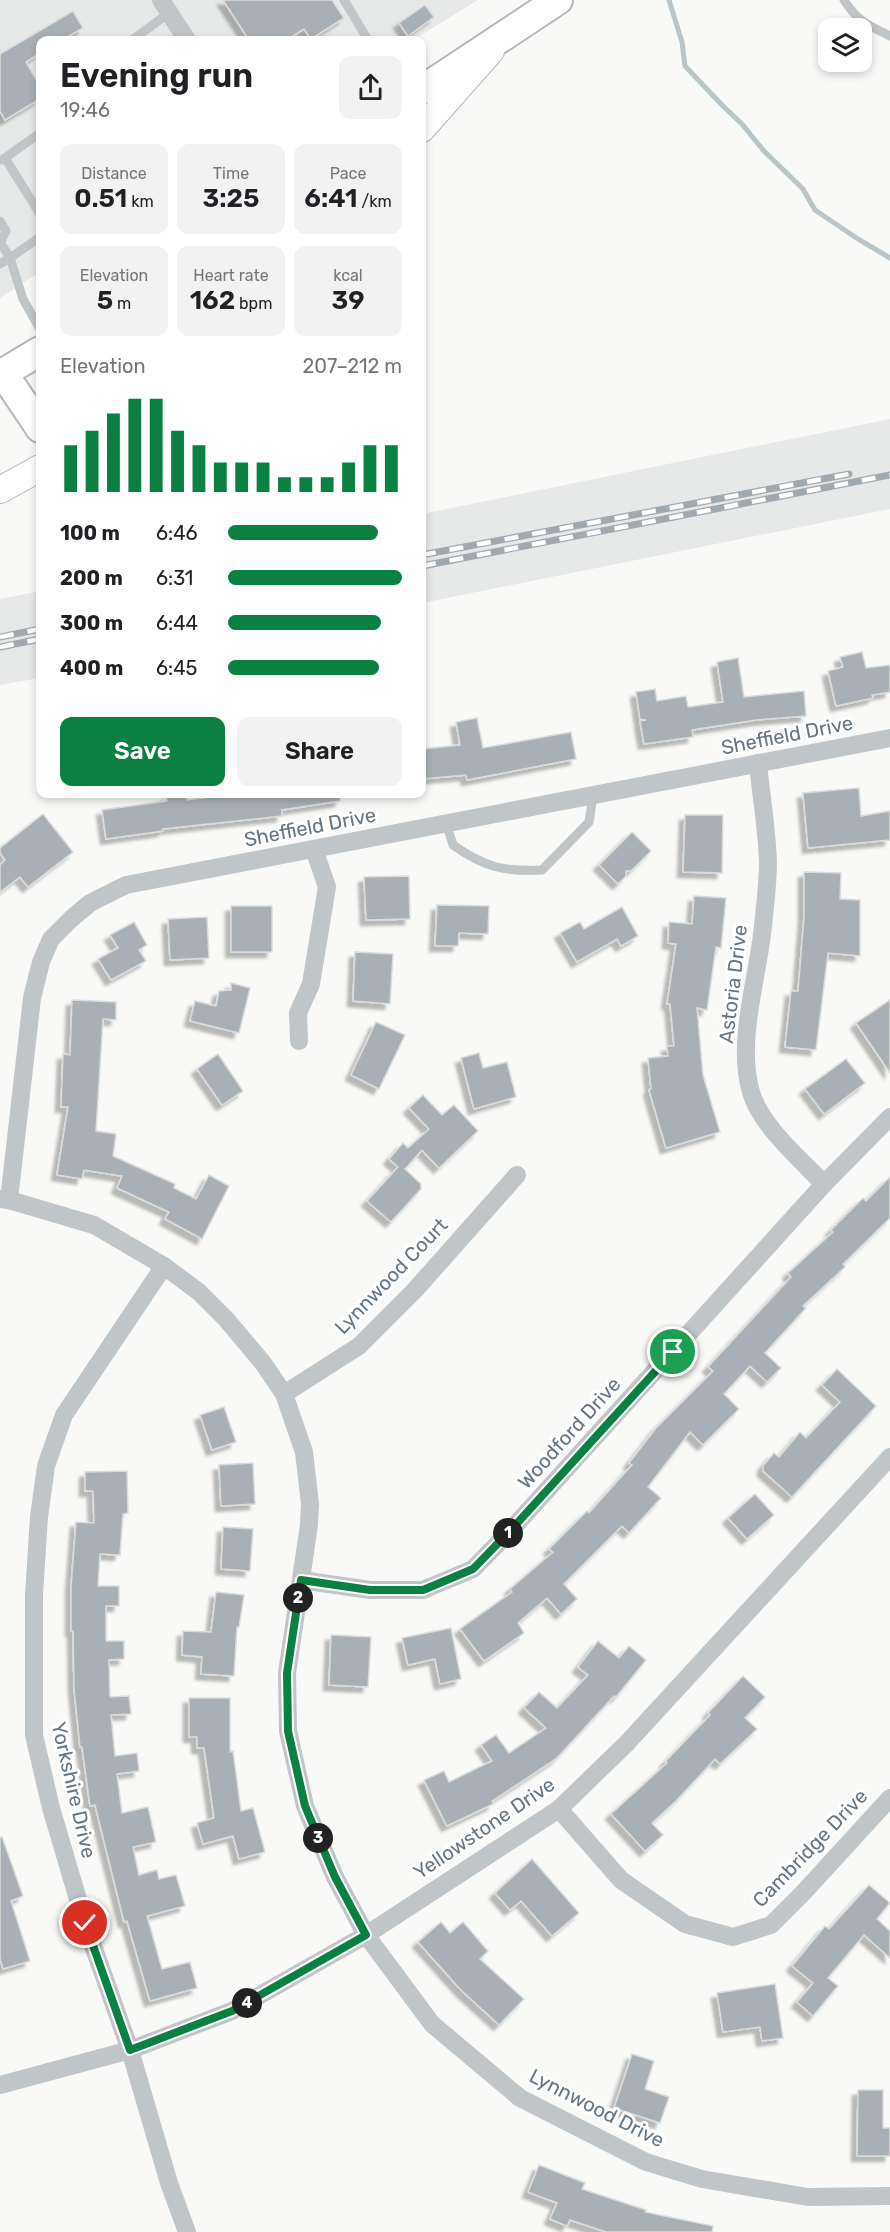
<!DOCTYPE html>
<html lang="en">
<head>
<meta charset="utf-8">
<style>
	:root { --surface:#fff; --page:#f2f2f2; --text:#202124; --muted:#757577; --accent:#0b8043 }
	body { margin:0; font-family:Rubik,sans-serif; background:var(--page); color:var(--text); height:100vh; display:flex; flex-direction:column; font-size:22px; white-space:nowrap }
	* { box-sizing:border-box; margin:0 }
	p { font-size:20px; color:var(--muted) }
	.icon { flex:none; width:33px; height:33px; fill:none; stroke:currentColor; stroke-width:2; stroke-linecap:round; stroke-linejoin:round }
	.map { position:relative; flex:1; overflow:hidden }
	.drawer { position:absolute; left:36px; top:36px; width:390px; height:762px; display:flex; flex-direction:column; background:var(--surface); border-radius:12px; box-shadow:0 3px 9px #0003 }
	.drawer>* { flex:none }
	.fabs { position:absolute; left:818px; top:18px; display:grid; gap:12px }
	.fabs a { display:grid; place-items:center; width:54px; height:54px; border-radius:12px; background:var(--surface); box-shadow:0 3px 9px #0003; font-size:30px }
	.pin { position:absolute; display:grid; place-items:center; width:51px; height:51px; color:#fff; margin:-26px; border:3px solid #fff; border-radius:50%; box-shadow:0 2px 6px #0007 }
	.km { position:absolute; width:30px; height:30px; margin:-15px; border-radius:50%; background:#222; color:#fff; font-size:16px; line-height:30px; text-align:center }
	.round { display:grid; place-items:center; flex:none; width:63px; height:63px; border-radius:12px; background:var(--page) }
	.overview { display:flex; align-items:center; justify-content:space-between; height:102px; padding:0 24px }
	h1 { font-size:33px; font-weight:600; line-height:45px }
	.stats { display:grid; grid-template-columns:repeat(3,1fr); gap:9px; height:102px; padding:6px 24px }
	.stats div { display:grid; align-content:center; border-radius:12px; background:var(--page); text-align:center }
	.stats b { font-size:26px; font-weight:600 }
	.stats small { font-size:16px; font-weight:400 }
	.stats p { font-size:16px }
	.chart { height:168px; padding:12px 24px }
	.chart p { display:flex; justify-content:space-between }
	.chart svg { width:100%; height:108px; margin-top:6px; stroke:var(--accent); stroke-width:6 }
	.cta { display:flex; gap:12px; margin-top:auto; padding:12px 24px }
	.cta a { flex:1; height:69px; border-radius:12px; background:var(--accent); color:#fff; font-size:24px; font-weight:600; line-height:69px; text-align:center }
	.cta a+a { background:var(--page); color:var(--text) }
	ul { padding:0 24px; list-style:none; font-size:20px }
	li { display:grid; grid-template-columns:96px 72px 1fr; align-items:center; height:45px }
	li i { height:15px; border-radius:8px; background:var(--accent) }
	.map>svg:first-child { display:block }
</style>
</head>
<body>
<div class="map">
<svg width="890" height="2232" viewBox="0 0 890 2232">
	<defs>
		<filter id="shadow"><feDropShadow dx="-5.5" dy="5.5" stdDeviation="1.5" flood-color="#0004"/></filter>
	</defs>
	<rect width="100%" height="100%" fill="#f9f9f7"/>
	<g fill="#e7e8e8">
		<path d="M0,0H478L413,40H40V272L0,298Z"/>
		<path d="M890,419V509L422,603V514Z"/>
		<path d="M40,591V678L0,685V599Z"/>
	</g>
	<g fill="none" stroke-linecap="round" stroke-linejoin="round">
		<path stroke="#b9c5c8" stroke-width="5" d="M669,0L682,42L685,66L723,106L742,124L763,150L803,189L815,210L858,239L890,258"/>
	</g>
	<g fill="#a8b0b6" stroke="#dbdbd9" stroke-width="1.5" filter="url(#shadow)">
		<path d="M223,0H332L344,18L311,39L304,29L286,40H249Z"/>
		<path d="M425,5L434,17L408,36L399,23Z"/>
		<path d="M73,11L83,28L62,40H40V53L26,62L40,87V99L5,120L0,111V54Z"/>
		<path d="M862,652L866,668L890,665V692L872,695L873,698L836,706L828,671L843,667L840,657Z"/>
		<path d="M738,658L744,697L804,691L806,716L756,720L692,730L693,737L644,744L640,721L646,720L640,719L636,692L655,689L657,701L686,696L688,707L723,702L717,662Z"/>
		<path d="M477,718L483,748L571,732L576,759L467,780L466,775L422,779V749L460,745L456,722Z"/>
		<path d="M859,788L861,816L890,811V840L808,848L803,793Z"/>
		<path d="M186,794L187,800L232,794H340V801L282,810V816L163,829V831L106,839L102,810L167,801L166,796Z"/>
		<path d="M43,814L73,852L28,887L20,877L0,892V865L5,860L0,853V848Z"/>
		<path d="M685,815H723L722,873L683,872Z"/>
		<path d="M632,832L651,851L631,871H626V876L618,884L599,865Z"/>
		<path d="M804,872L841,873L840,899L860,900V956L828,953L816,1050L785,1047L791,991H798L804,917Z"/>
		<path d="M409,876L410,919L366,920L364,877Z"/>
		<path d="M694,896L726,898L721,948L716,947L707,1010L697,1008L703,1075L720,1132L666,1148L649,1090L651,1089L648,1058L668,1056L667,1046H674L670,1004H667L676,944L668,943L669,922L692,924Z"/>
		<path d="M437,905L489,906L488,934L459,933L458,946H435Z"/>
		<rect x="231" y="906" width="41" height="46"/>
		<path d="M622,907L638,936L621,946L617,939L577,962L560,933L580,922L584,929Z"/>
		<path d="M207,917L209,958L170,960L168,919Z"/>
		<path d="M134,922L147,945L139,950L146,961L111,980L98,959L118,948L110,935Z"/>
		<path d="M355,952L393,954L390,1004L353,1001Z"/>
		<path d="M231,983L250,988L239,1033L190,1021L195,1001L216,1006L219,991L231,990Z"/>
		<path d="M72,1000L116,1002V1020L103,1019L96,1131L116,1134L113,1156L175,1184L174,1188L196,1199L209,1175L229,1186L202,1239L165,1219L169,1212L117,1188L122,1176L84,1170L82,1179L57,1175L68,1107H61L63,1054L70,1055Z"/>
		<path d="M890,1000V1073L856,1023Z"/>
		<path d="M376,1022L405,1035L379,1089L351,1075Z"/>
		<path d="M479,1053L483,1068L507,1062L516,1097L474,1109L461,1058Z"/>
		<path d="M218,1054L243,1091L222,1105L197,1069Z"/>
		<path d="M846,1059L865,1083L824,1114L805,1089Z"/>
		<path d="M423,1095L442,1115L454,1105L478,1131L439,1168L422,1150L405,1169L421,1184V1189L391,1222L367,1201L398,1167L389,1159L403,1143L408,1148L429,1129L409,1108Z"/>
		<path d="M890,1177V1218L843,1264L845,1267L803,1306L806,1308L765,1353L781,1368L767,1382L750,1366L724,1394L739,1409L703,1445L690,1432L648,1487L661,1498L629,1533L622,1526L564,1584L577,1599L561,1614L547,1598L518,1623L524,1633L484,1661L460,1629L512,1592L510,1589L553,1552L549,1549L587,1511L589,1513L632,1465L629,1463L656,1428L713,1371L708,1367L791,1277L788,1273L833,1232L831,1230L863,1198L866,1201Z"/>
		<path d="M837,1369L876,1406L792,1497L763,1471V1466L774,1453L779,1457L800,1432L806,1438L840,1402L822,1385Z"/>
		<path d="M224,1407L236,1442L212,1450L200,1415Z"/>
		<path d="M253,1463L255,1504L221,1506L219,1465Z"/>
		<path d="M127,1471L128,1513L123,1514L120,1555L100,1554L98,1586H119V1606H106V1641H124V1659L109,1660L110,1697L129,1696L131,1714L111,1715L115,1756L137,1753L139,1771L117,1774L122,1813L148,1807L156,1842L133,1847L139,1875L157,1870L159,1879L176,1875L185,1906L147,1916L162,1969L190,1962L197,1988L150,2001L127,1921L124,1922L95,1805L90,1806L82,1747H80L74,1688L73,1631H71V1587L76,1522L94,1523L93,1491H85V1472Z"/>
		<path d="M755,1494L774,1515L747,1539L728,1518Z"/>
		<path d="M223,1527L253,1529L250,1571L221,1569Z"/>
		<path d="M216,1592L244,1595L239,1627H237L234,1676L201,1674L202,1657L182,1655L183,1631L211,1632Z"/>
		<path d="M451,1628L461,1679L440,1684L435,1659L408,1665L402,1638Z"/>
		<path d="M331,1635L371,1637L368,1687L329,1685Z"/>
		<path d="M598,1641L619,1658L629,1646L646,1660L616,1697L614,1696L556,1759L492,1801L493,1804L447,1826L424,1780L444,1771L449,1782L492,1761L481,1745L496,1735L509,1753L546,1728L524,1708L539,1692L557,1708L588,1675L578,1667Z"/>
		<path d="M743,1676L765,1697L745,1718L757,1729L720,1764L715,1759L676,1801L652,1823L663,1835L645,1851L611,1814L667,1763L665,1762L710,1715L708,1713Z"/>
		<path d="M189,1698H230V1752L233,1751L241,1811L253,1808L265,1852L239,1859L233,1836L203,1844L197,1823L214,1818L204,1748H197V1737H189Z"/>
		<path d="M0,1837H2L23,1896L11,1901L30,1961L3,1969L0,1958Z"/>
		<path d="M532,1859L579,1913L552,1936L521,1901L510,1910L495,1893Z"/>
		<path d="M869,1885L890,1903L877,1919L890,1931V1958L864,1935L828,1978L838,1986L813,2016L797,2002L813,1983L792,1966L825,1926L829,1929Z"/>
		<path d="M441,1922L450,1933L463,1922L488,1951L480,1959L524,1999L499,2025L460,1989L418,1942Z"/>
		<path d="M775,1984L783,2038L762,2041L760,2027L723,2032L717,1993Z"/>
		<path d="M632,2054L654,2061L645,2089L669,2097L660,2123L614,2108Z"/>
		<path d="M858,2090H883V2128H890V2156H857Z"/>
		<path d="M539,2165L585,2183L582,2189L646,2210L645,2212L713,2226L712,2232H606L570,2220L567,2226L550,2219L557,2203L528,2192Z"/>
	</g>
	<g fill="none" stroke-linecap="round" stroke-linejoin="round">
		<g stroke="#b3b9bd" stroke-width="28">
			<g id="secondary">
				<path d="M422,129L491,51"/>
				<path d="M0,490L40,468"/>
			</g>
		</g>
		<g stroke="#b4b9bd" stroke-width="32">
			<g id="primary">
				<path d="M422,90L558,0"/>
				<path d="M3,373L40,428"/>
				<path d="M0,375L40,351"/>
			</g>
		</g>
		<g stroke="#c0c5c8" stroke-width="9">
			<path d="M344,0L368,40"/>
			<path d="M844,0C857,21 869,26 890,36"/>
			<path d="M132,40L169,13"/>
			<path d="M5,158L40,214"/>
			<path d="M2,160L40,133"/>
			<path d="M0,221L6,231L0,243"/>
			<path d="M0,242L10,258L40,237"/>
			<path d="M0,264L10,258L23,299L40,329"/>
			<path d="M446,823L453,845C484,867 504,872 542,870L589,822L593,795"/>
		</g>
		<g stroke="#c0c5c8" stroke-width="18">
			<path d="M161,0L187,40"/>
			<path d="M758,763C761,796 767,829 768,862C768,883 765,905 763,926C758,978 736,1041 751,1092C760,1125 801,1160 824,1184"/>
			<path d="M299,1041L298,1013L311,984L327,887L314,849"/>
			<path d="M0,1199L9,1200L94,1225L164,1266L199,1292L226,1319L263,1363L284,1394L304,1452L310,1504L309,1525L287,1673L288,1731L305,1806L335,1877L366,1935L432,2024L520,2098L646,2162L702,2179L808,2197L890,2196"/>
			<path d="M9,1200L32,998L41,962L51,939L71,919L90,903L126,885L890,738"/>
			<path d="M164,1266L64,1415L46,1466L39,1517L34,1595V1735L51,1808L85,1923L130,2050L169,2183L187,2232"/>
			<path d="M284,1394L359,1346L415,1290L517,1175"/>
			<path d="M301,1580L370,1590H423L473,1569L510,1531L824,1184L890,1117"/>
			<path d="M559,1809L621,1880L685,1924L733,1937L771,1925L803,1893L890,1798"/>
			<path d="M0,2085L130,2050L232,2011L366,1935L559,1809L627,1743L890,1457"/>
		</g>
		<use href="#secondary" stroke="#fff" stroke-width="26"/>
		<use href="#primary" stroke="#fff" stroke-width="28"/>
		<g stroke="#a2a9ae" stroke-width="7">
			<g id="rail">
				<path d="M422,555L849,474"/>
				<path d="M422,566L890,475"/>
				<path d="M0,637L40,629"/>
				<path d="M0,647L40,639"/>
			</g>
		</g>
		<use href="#rail" stroke="#fff" stroke-width="4.5" stroke-dasharray="14" stroke-linecap="butt"/>
	</g>
	<g fill="none" stroke-linecap="round" stroke-linejoin="round">
		<g stroke="#fff" stroke-width="12">
			<path id="route" d="M85,1923L130,2050L232,2011L366,1935L335,1877L305,1806L288,1731L287,1673L301,1580L370,1590H423L473,1569L510,1531L673,1352"/>
		</g>
		<use href="#route" stroke="#0b8043" stroke-width="8"/>
	</g>
	<g text-anchor="middle" stroke-width="6" stroke-linejoin="round" paint-order="stroke">
		<g font-size="20" fill="#667680" stroke="#fff">
			<text transform="translate(787 735) rotate(-11)" y="7">Sheffield Drive</text>
			<text transform="translate(310 827) rotate(-11)" y="7">Sheffield Drive</text>
			<text transform="translate(733 984) rotate(-83)" y="7">Astoria Drive</text>
			<text transform="translate(391 1276) rotate(-46)" y="7">Lynnwood Court</text>
			<text transform="translate(569 1433) rotate(-48)" y="7">Woodford Drive</text>
			<text transform="translate(74 1790) rotate(77)" y="7">Yorkshire Drive</text>
			<text transform="translate(484 1828) rotate(-34)" y="7">Yellowstone Drive</text>
			<text transform="translate(810 1848) rotate(-46)" y="7">Cambridge Drive</text>
			<text transform="translate(597 2108) rotate(27)" y="7">Lynnwood Drive</text>
		</g>
	</g>
</svg>
<div class="fabs">
<a><svg class="icon" aria-label="layers" viewBox="0 0 24 24"><path d="M12 4l9 5-9 5-9-5zM3 14l9 5 9-5"/></svg></a>
</div>
<div class="pin" style="left:673px;top:1352px;background:#1e9e55"><svg class="icon" aria-label="arrive" viewBox="0 0 24 24"><path d="M6 21V4h12l-3 4 3 4H6"/></svg></div>
<div class="pin" style="left:85px;top:1923px;background:#d93025"><svg class="icon" aria-label="check" viewBox="0 0 24 24"><path d="M5 12l5 5 9-10"/></svg></div>
<b class="km" style="left:508px;top:1533px">1</b>
<b class="km" style="left:298px;top:1598px">2</b>
<b class="km" style="left:318px;top:1838px">3</b>
<b class="km" style="left:247px;top:2003px">4</b>
<section class="drawer">
<div class="overview"><div><h1>Evening run</h1><p>19:46</p></div><a class="round"><svg class="icon" aria-label="share" viewBox="0 0 24 24"><path d="M12 15V3M7 8l5-5 5 5M5 13v7h14v-7"/></svg></a></div>
<div class="stats">
<div><p>Distance</p><b>0.51<small> km</small></b></div>
<div><p>Time</p><b>3:25</b></div>
<div><p>Pace</p><b>6:41<small> /km</small></b></div>
</div>
<div class="stats">
<div><p>Elevation</p><b>5<small> m</small></b></div>
<div><p>Heart rate</p><b>162<small> bpm</small></b></div>
<div><p>kcal</p><b>39</b></div>
</div>
<div class="chart"><p><span>Elevation</span>207–212 m</p>
<svg viewBox="0 0 160 44" preserveAspectRatio="none"><path d="M5 44V25M15 44V19M25 44V12M35 44V6M45 44V6M55 44V19M65 44V25M75 44V32M85 44V32M95 44V32M105 44V38M115 44V38M125 44V38M135 44V32M145 44V25M155 44V25"/></svg>
</div>
<ul>
<li><b>100 m</b>6:46<i style="width:86%"></i></li>
<li><b>200 m</b>6:31<i style="width:100%"></i></li>
<li><b>300 m</b>6:44<i style="width:88%"></i></li>
<li><b>400 m</b>6:45<i style="width:87%"></i></li>
</ul>
<div class="cta"><a>Save</a><a>Share</a></div>
</section>
</div>
</body>
</html>
